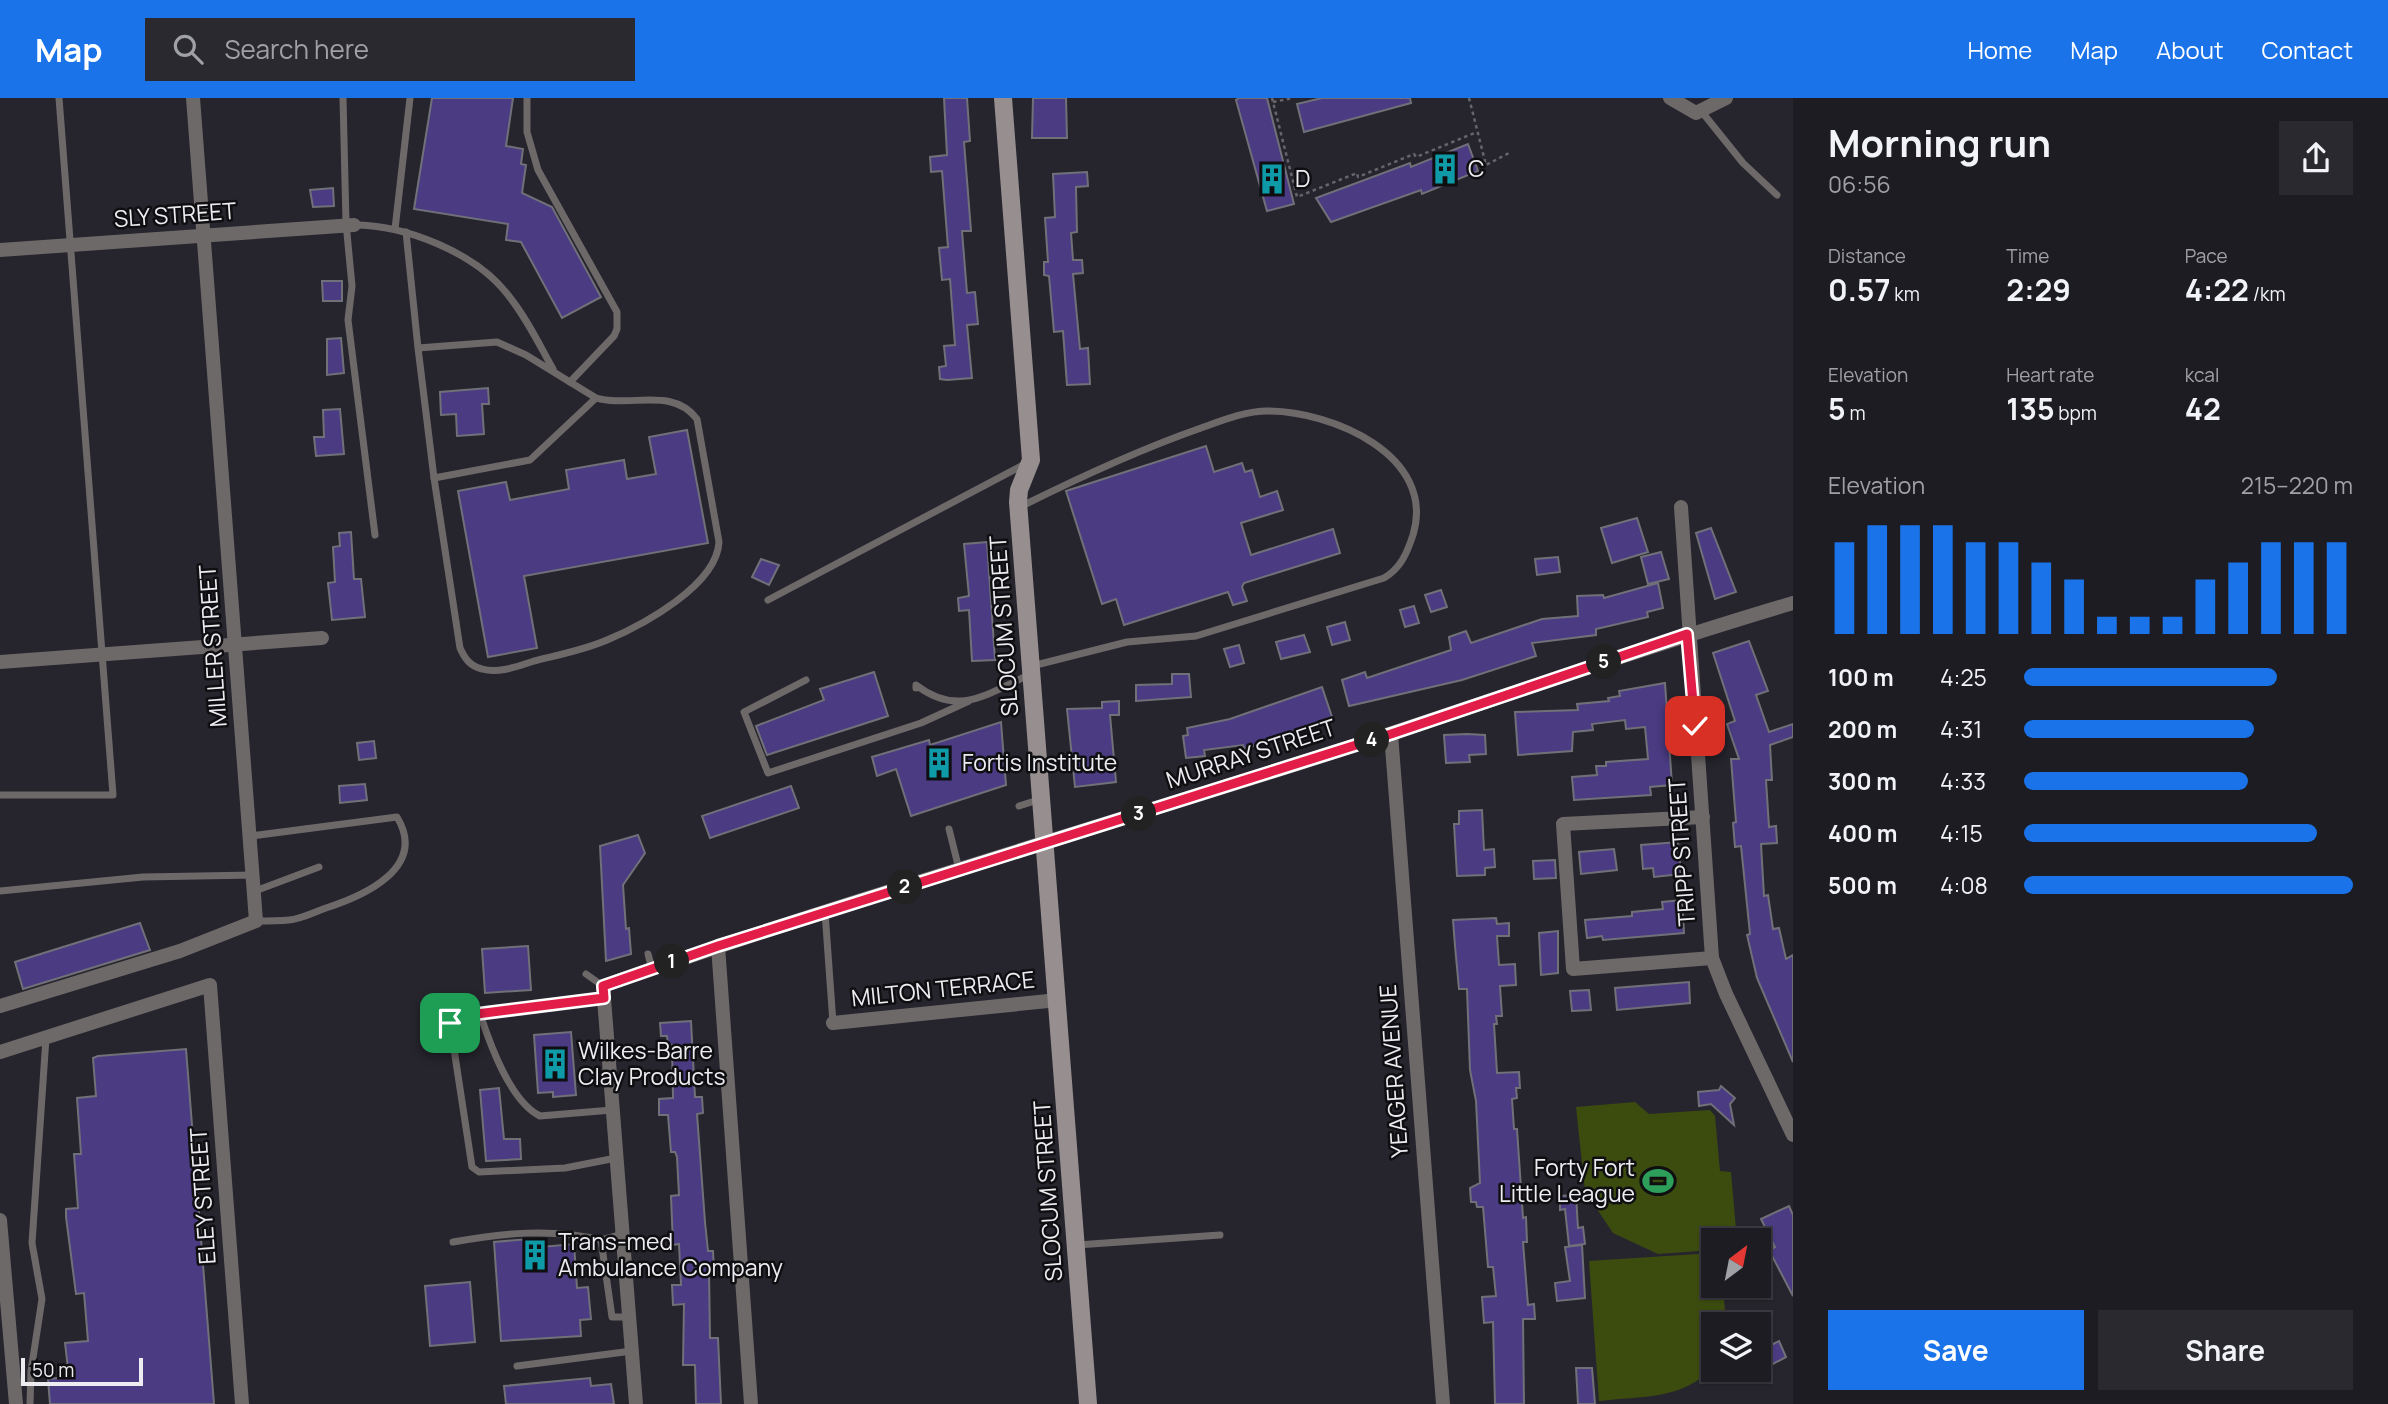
<!DOCTYPE html>
<html lang="en">
<head>
<meta charset="utf-8">
<style>
	:root { --surface:#1c1c22; --page:#29292f; --text:#f1f3f6; --muted:#a0a1a5; --line:#3a3a40; --accent:#1a73e8 }
	body { margin:0; font-family:Manrope,sans-serif; background:var(--page); color:var(--text); height:100vh; display:flex; flex-direction:column; font-size:26px; white-space:nowrap }
	* { box-sizing:border-box; margin:0 }
	p { font-size:23px; color:var(--muted) }
	.icon { flex:none; width:38px; height:38px; fill:none; stroke:currentColor; stroke-width:2; stroke-linecap:round; stroke-linejoin:round }
	.map { position:relative; flex:1; overflow:hidden }
	.sheet { display:flex; flex-direction:column; background:var(--surface); width:595px }
	.sheet>* { flex:none }
	.needle { width:46px; rotate:32deg }
	.tools { position:absolute; left:1701px; top:1130px; display:grid; gap:14px }
	.tools a { display:grid; place-items:center; width:70px; height:70px; border-radius:0px; background:var(--surface); box-shadow:0 2px 5px #0004,0 0 0 2px var(--line); font-size:35px }
	.scale { position:absolute; left:21px; bottom:18px; width:122px; box-sizing:border-box; padding-left:7px; border:4px solid #edecf1; border-top:0; font-size:19px; line-height:24px; white-space:nowrap; color:#edecf1; -webkit-text-stroke:5px #0f0f12; paint-order:stroke }
	.pin { position:absolute; display:grid; place-items:center; width:60px; height:60px; color:#fff; margin:-30px; border-radius:14px; box-shadow:0 4px 10px #0006 }
	.km { position:absolute; width:35px; height:35px; margin:-18px; border-radius:50%; background:#222; color:#fff; font-size:19px; line-height:35px; text-align:center }
	.round { display:grid; place-items:center; flex:none; width:74px; height:74px; border-radius:0px; background:var(--page) }
	.summary { display:flex; align-items:center; justify-content:space-between; height:119px; padding:0 35px }
	h1 { font-size:38px; font-weight:700; line-height:52px }
	.metrics { display:grid; grid-template-columns:repeat(3,1fr); gap:10px; height:119px; padding:7px 35px }
	.metrics div { display:grid; align-content:center }
	.metrics b { font-size:30px; font-weight:700 }
	.metrics small { font-size:19px; font-weight:400 }
	.metrics p { font-size:19px }
	.chart { height:196px; padding:14px 35px }
	.chart p { display:flex; justify-content:space-between }
	.chart svg { width:100%; height:126px; margin-top:7px; stroke:var(--accent); stroke-width:6 }
	.action { display:flex; gap:14px; margin-top:auto; padding:14px 35px }
	.action a { flex:1; height:80px; border-radius:0px; background:var(--accent); color:#fff; font-size:28px; font-weight:700; line-height:80px; text-align:center }
	.action a+a { background:var(--page); color:var(--text) }
	ul { padding:0 35px; list-style:none; font-size:23px }
	li { display:grid; grid-template-columns:112px 84px 1fr; align-items:center; height:52px }
	li i { height:18px; border-radius:9px; background:var(--accent) }
	header { display:flex; align-items:center; gap:42px; box-sizing:border-box; height:98px; padding:0 35px; background:var(--accent); color:#fff }
	header strong { font-size:33px }
	nav { display:flex; gap:38px; margin-inline-start:auto; font-size:24px }
	.search { width:490px; height:63px; background:var(--page); display:flex; align-items:center; gap:18px; box-sizing:border-box; padding:0 24px; border-radius:0px; color:var(--muted); font-size:26px }
	main { display:flex; flex:1; min-height:0 }
	.map>svg:first-child { display:block }
</style>
</head>
<body>
<header>
<strong>Map</strong>
<div class="search"><svg class="icon" aria-label="search" viewBox="0 0 24 24"><circle cx="10" cy="10" r="6"/><path d="M15 15l6 6"/></svg>Search here</div>
<nav><a>Home</a><a>Map</a><a>About</a><a>Contact</a></nav>
</header>
<main>
<div class="map">
<svg width="1793" height="1306" viewBox="0 0 1793 1306">
	<rect width="100%" height="100%" fill="#26252d"/>
	<g fill="#3c4c0f">
		<path d="M1635,1004L1649,1016L1710,1012L1715,1018L1720,1073L1731,1074L1737,1143H1713V1152L1658,1156L1613,1135L1585,1093L1576,1009Z"/>
		<path d="M1713,1155V1188H1723L1726,1227H1713V1268C1686,1302 1640,1298 1599,1303L1589,1163Z"/>
	</g>
	<g fill="#4b3b83" stroke="#707078" stroke-width="2">
		<path d="M432,0H513L506,48L523,51L521,66L526,67L522,95L552,109L601,199L562,220L521,144L506,142L508,126L414,111Z"/>
		<path d="M944,0H967L970,43L964,44L971,133H962L967,195L975,194L978,226L967,227L972,280L947,282L940,281L939,269L946,268L944,248L955,247L950,181L942,182L939,150L948,149L942,73L931,74L930,59L947,57Z"/>
		<path d="M1033,0H1066L1067,40H1032Z"/>
		<path d="M1239,0H1267L1294,106L1267,113L1236,2Z"/>
		<path d="M1322,0H1410L1411,5L1304,34L1297,6Z"/>
		<path d="M1468,46L1478,73L1422,96L1421,92L1331,124L1316,100L1410,65L1411,69Z"/>
		<path d="M1087,74L1088,88L1076,89L1077,134L1071,135L1073,162H1082L1083,175L1073,176L1080,251L1088,250L1090,286L1067,287L1063,233L1054,234L1049,178L1044,177V164H1048L1045,120L1055,119L1053,76Z"/>
		<path d="M333,90L334,108L313,109L310,92Z"/>
		<path d="M322,183H342V203H323Z"/>
		<path d="M341,240L344,275L327,277V241Z"/>
		<path d="M488,290L489,306H482L484,336L457,338L456,316L441,317L440,294Z"/>
		<path d="M340,311L344,356L316,358L314,339H324L323,312Z"/>
		<path d="M687,332L708,445L524,478L537,550L488,559L458,393L506,384L510,402L569,391L566,372L624,362L627,381L656,376L649,339Z"/>
		<path d="M1206,348L1214,374L1242,365L1245,374L1252,372L1260,399L1277,393L1283,412L1241,425L1251,457L1333,431L1340,455L1244,485L1242,489L1247,503L1233,507L1228,494L1124,527L1116,501L1102,506L1066,393Z"/>
		<path d="M1637,420L1648,454L1612,465L1601,430Z"/>
		<path d="M1711,430L1736,494L1715,501L1696,435Z"/>
		<path d="M351,434L354,481H361L365,519L332,522L328,485L335,484L333,449L340,448L339,435Z"/>
		<path d="M987,444L995,562L972,563L969,512L959,513L958,500L969,498L964,446Z"/>
		<path d="M1661,454L1669,481L1648,486L1641,459Z"/>
		<path d="M1558,459L1560,474L1537,477L1535,461Z"/>
		<path d="M761,461L779,467L769,487L752,479Z"/>
		<path d="M1658,485L1663,510L1647,514L1648,519L1596,531V537L1532,545L1536,558L1462,582L1349,608L1342,582L1365,574L1367,580L1451,552L1449,539L1466,533L1471,545L1542,521L1578,518L1577,498L1603,497L1604,500Z"/>
		<path d="M1441,492L1447,509L1431,514L1425,497Z"/>
		<path d="M1414,508L1419,525L1405,529L1400,512Z"/>
		<path d="M1345,524L1350,542L1332,547L1327,529Z"/>
		<path d="M1304,537L1310,554L1281,561L1276,544Z"/>
		<path d="M1749,543L1768,593L1756,597L1769,634L1793,626V639L1770,647L1772,682H1766L1769,729L1776,728L1777,745L1761,746L1764,798L1768,797L1773,831L1779,830L1786,861L1793,857V964L1757,880L1747,837L1750,836L1741,748L1735,749L1733,725L1736,724L1731,661H1739L1727,626L1735,623L1713,555Z"/>
		<path d="M1239,547L1244,565L1230,569L1224,551Z"/>
		<path d="M874,574L888,618L767,657L756,628L824,602L820,591Z"/>
		<path d="M1172,576H1189L1191,599L1136,603V587L1172,586Z"/>
		<path d="M1665,585L1672,687L1650,689L1651,697L1574,702L1572,679L1597,677L1596,668H1606V664L1648,661L1645,629L1626,631L1625,622L1592,626L1593,632L1573,634L1572,653L1518,657L1515,614L1578,612L1577,606L1609,603L1608,600L1620,598L1619,593Z"/>
		<path d="M1322,589L1332,619L1245,651L1243,647L1204,652L1205,658L1186,660L1183,638L1188,637L1187,630L1230,621Z"/>
		<path d="M1119,603V617H1110L1116,684L1075,689L1067,611L1102,610V604Z"/>
		<path d="M1001,624L1006,687L911,718L896,671L877,678L872,659L929,642L930,647Z"/>
		<path d="M1467,636L1485,637L1486,656L1469,657L1470,664L1446,665L1444,637Z"/>
		<path d="M374,643L376,660L359,662L357,645Z"/>
		<path d="M365,686L367,702L340,705L339,688Z"/>
		<path d="M791,688L799,710L710,740L702,718Z"/>
		<path d="M1482,712L1484,752L1494,751L1495,769L1485,770V777L1457,778L1454,726H1459V713Z"/>
		<path d="M638,737L645,755L623,787L626,831L629,830L631,856L606,863L600,748Z"/>
		<path d="M1678,744L1681,776L1654,779L1653,770L1643,771L1641,747Z"/>
		<path d="M1614,751L1617,772L1581,776L1579,754Z"/>
		<path d="M1555,762L1556,780L1534,781L1533,763Z"/>
		<path d="M1682,802L1684,835L1603,842L1602,838L1587,840L1585,822L1632,818V814L1663,811L1662,804Z"/>
		<path d="M1496,820L1497,826L1509,825V838H1497L1499,867L1515,866L1516,887L1500,888L1502,918H1496L1497,926H1494L1497,975L1519,974L1520,990H1516L1517,1000L1512,1001L1514,1031H1517L1523,1120L1526,1119L1527,1144H1523L1528,1207L1534,1206L1535,1221H1523L1524,1306H1495L1493,1224L1484,1225L1482,1199L1496,1198L1493,1169H1488L1483,1109H1477L1476,1104H1471L1470,1090L1480,1085L1476,1003L1470,972L1467,891H1459L1455,848L1453,822Z"/>
		<path d="M140,825L150,852L23,891L15,864Z"/>
		<path d="M1558,833V875L1541,877L1539,835Z"/>
		<path d="M528,848L531,892L485,895L482,851Z"/>
		<path d="M1689,884L1690,905L1617,912L1615,890Z"/>
		<path d="M1589,892L1591,912L1572,913L1570,893Z"/>
		<path d="M691,923L695,999H702L703,1015L697,1016L705,1124L708,1153H713L714,1172L709,1173L710,1240H718L721,1306H696L695,1267H683L684,1206L673,1207L672,1187H681L679,1146L673,1147L671,1098L679,1097L677,1059L675,1054H671L668,1017H659V1001L673,1000L672,947H668L667,938H661L660,925Z"/>
		<path d="M571,934L576,997L553,999V994L538,995L534,937Z"/>
		<path d="M186,951L214,1306H50L48,1281L69,1279L65,1245L88,1243L84,1195L76,1196L66,1119V1111L78,1110L74,1056H81L77,1000L96,998L93,960L98,958Z"/>
		<path d="M1721,988L1735,1000L1730,1006L1734,1027L1711,1006L1699,1008L1698,994L1719,992Z"/>
		<path d="M499,990L504,1041H520L521,1061L486,1063L480,992Z"/>
		<path d="M1576,1097L1578,1130L1583,1129L1585,1146L1569,1148L1565,1111L1560,1112V1098Z"/>
		<path d="M1789,1108L1793,1117V1198L1769,1152L1775,1149L1761,1121Z"/>
		<path d="M529,1141L530,1150L574,1146L577,1190L588,1189L591,1221L580,1222L581,1238L501,1243L494,1144Z"/>
		<path d="M1582,1147L1585,1200L1557,1203L1555,1185L1570,1183L1565,1149Z"/>
		<path d="M470,1184L475,1244L430,1248L425,1188Z"/>
		<path d="M1779,1243L1786,1259L1771,1267L1763,1251Z"/>
		<path d="M1576,1270H1592L1595,1306H1578Z"/>
		<path d="M590,1280L591,1288L611,1286L614,1306H506L504,1288Z"/>
	</g>
	<g fill="none" stroke-linecap="round" stroke-linejoin="round">
		<g stroke="#66656c" stroke-width="2.5" stroke-dasharray="3.5 3.5" stroke-linecap="butt">
			<path d="M1272,0L1297,99L1357,75L1358,79L1414,56L1416,59L1477,34"/>
			<path d="M1469,0L1486,67L1509,55"/>
			<path d="M1273,4L1293,0"/>
		</g>
		<g stroke="#6e6969" stroke-width="7">
			<path d="M343,0L346,125L352,188L348,222L375,437"/>
			<path d="M527,0V34L538,72L617,214V231L614,238L570,284"/>
			<path d="M1702,14L1743,65L1777,97"/>
			<path d="M354,127C406,127 476,155 508,197C526,219 539,246 553,271"/>
			<path d="M395,131L410,0"/>
			<path d="M406,134L418,250L497,244L526,257L596,300L530,362L434,380L418,250"/>
			<path d="M434,380L460,550C465,561 470,568 482,571C499,576 518,568 534,563C558,557 584,552 607,542C643,527 717,487 719,444L697,321C672,288 630,310 596,300"/>
			<path d="M1020,409C1080,379 1138,352 1201,330C1223,322 1245,313 1268,313C1331,313 1437,357 1413,437C1407,455 1401,470 1384,480L1196,538L1127,544L1032,568"/>
			<path d="M768,502L1025,366"/>
			<path d="M806,582L744,614L768,675L921,625L969,603"/>
			<path d="M916,590V587C959,620 988,595 1031,576"/>
			<path d="M0,697H113L59,0"/>
			<path d="M1019,708L1041,701"/>
			<path d="M949,731L959,771"/>
			<path d="M251,738L397,719C428,770 363,798 326,810C314,814 301,821 289,822C279,823 267,823 256,823"/>
			<path d="M0,793L143,779L254,777"/>
			<path d="M255,793L319,769"/>
			<path d="M825,814L833,925"/>
			<path d="M648,856L652,871"/>
			<path d="M586,876L603,888"/>
			<path d="M604,900L453,920L450,925L472,1069L479,1074L565,1070L616,1060"/>
			<path d="M480,916C490,946 510,1003 540,1018L612,1012"/>
			<path d="M622,1136L601,1142L612,1219H629"/>
			<path d="M453,1144C502,1135 552,1130 601,1142"/>
			<path d="M1077,1147L1220,1137"/>
			<path d="M517,1268L632,1253"/>
			<path d="M30,1306L31,1273L42,1201L32,1145L46,940"/>
		</g>
		<g stroke="#6e6969" stroke-width="14">
			<path d="M1670,0L1696,15L1726,0"/>
			<path d="M0,152L354,127"/>
			<path d="M1681,409L1712,860L1726,896L1793,1037"/>
			<path d="M0,564L322,540"/>
			<path d="M1391,636L1443,1306"/>
			<path d="M1703,719L1563,726L1573,871L1712,860"/>
			<path d="M718,848L751,1306"/>
			<path d="M0,908L180,853L256,823L193,0"/>
			<path d="M833,925L1058,902"/>
			<path d="M0,954L210,887L242,1306"/>
			<path d="M0,1122L16,1306"/>
			<path d="M636,1306L603,888C832,808 1065,739 1297,666C1463,613 1626,554 1793,505"/>
		</g>
		<path stroke="#978f8f" stroke-width="18" d="M1003,0L1031,362L1019,392L1018,404L1088,1306"/>
	</g>
	<g fill="none" stroke-linecap="round" stroke-linejoin="round">
		<g stroke="#fff" stroke-width="14">
			<path id="route" d="M450,925L453,919L604,900L603,888L718,848L1391,636L1687,536L1695,628"/>
		</g>
		<use href="#route" stroke="#e11d48" stroke-width="9"/>
	</g>
	<defs>
		<g id="building-bare" transform="scale(2.415)"><path d="M-4-6H4V6H1V3H-1V6H-4ZM-2.5-4.3h1.7v1.8h-1.7ZM.8-4.3h1.7v1.8H.8ZM-2.5-1h1.7V.8h-1.7ZM.8-1h1.7V.8H.8Z" fill="#0f9aa8" stroke="#0f0f12" stroke-width="2.5" paint-order="stroke"/></g>
		<g id="stadium-bare" transform="scale(2.415)"><path d="M0-5a6.5 5 0 1 0 0 10a6.5 5 0 1 0 0-10ZM-3.5-1.8h7v3.6h-7Z" fill="#2e9e5b" stroke="#0f0f12" stroke-width="2.5" paint-order="stroke"/></g>
	</defs>
	<g fill-rule="evenodd">
		<use href="#building-bare" x="1445" y="71"/>
		<use href="#building-bare" x="1272" y="81"/>
		<use href="#building-bare" x="939" y="665"/>
		<use href="#building-bare" x="555" y="966"/>
		<use href="#stadium-bare" x="1658" y="1083"/>
		<use href="#building-bare" x="535" y="1157"/>
	</g>
	<g text-anchor="middle" stroke-width="5" stroke-linejoin="round" paint-order="stroke">
		<g font-size="23" fill="#edecf1" stroke="#0f0f12" text-anchor="start">
			<text x="1468" y="79">C</text>
			<text x="1295" y="89">D</text>
			<text x="962" y="673">Fortis Institute</text>
			<text x="578" y="961">Wilkes-Barre<tspan x="578" dy="26">Clay Products</tspan></text>
			<text x="1635" y="1078" text-anchor="end">Forty Fort<tspan x="1635" dy="26">Little League</tspan></text>
			<text x="558" y="1152">Trans-med<tspan x="558" dy="26">Ambulance Company</tspan></text>
		</g>
		<g font-size="23" fill="#edecf1" stroke="#0f0f12">
			<text transform="translate(175 117) rotate(-4)" y="8">SLY STREET</text>
			<text transform="translate(1004 528) rotate(-94)" y="8">SLOCUM STREET</text>
			<text transform="translate(213 548) rotate(-94)" y="8">MILLER STREET</text>
			<text transform="translate(1251 656) rotate(-18)" y="8">MURRAY STREET</text>
			<text transform="translate(1682 754) rotate(-94)" y="8">TRIPP STREET</text>
			<text transform="translate(943 891) rotate(-6)" y="8">MILTON TERRACE</text>
			<text transform="translate(1394 973) rotate(-94)" y="8">YEAGER AVENUE</text>
			<text transform="translate(1048 1093) rotate(-94)" y="8">SLOCUM STREET</text>
			<text transform="translate(203 1098) rotate(-94)" y="8">ELEY STREET</text>
		</g>
	</g>
</svg>
<div class="tools">
<a><svg class="needle" viewBox="-14 -14 28 28"><path d="M0-13l5 13h-10z" fill="#e53935"/><path d="M0 13l5-13h-10z" fill="#a0a1a5"/></svg></a>
<a><svg class="icon" aria-label="layers" viewBox="0 0 24 24"><path d="M12 4l9 5-9 5-9-5zM3 14l9 5 9-5"/></svg></a>
</div>
<div class="scale">50 m</div>
<div class="pin" style="left:450px;top:925px;background:#1e9e55"><svg class="icon" aria-label="arrive" viewBox="0 0 24 24"><path d="M6 21V4h12l-3 4 3 4H6"/></svg></div>
<div class="pin" style="left:1695px;top:628px;background:#d93025"><svg class="icon" aria-label="check" viewBox="0 0 24 24"><path d="M5 12l5 5 9-10"/></svg></div>
<b class="km" style="left:672px;top:864px">1</b>
<b class="km" style="left:905px;top:789px">2</b>
<b class="km" style="left:1139px;top:716px">3</b>
<b class="km" style="left:1372px;top:642px">4</b>
<b class="km" style="left:1604px;top:564px">5</b>
</div>
<section class="sheet">
<div class="summary"><div><h1>Morning run</h1><p>06:56</p></div><a class="round"><svg class="icon" aria-label="share" viewBox="0 0 24 24"><path d="M12 15V3M7 8l5-5 5 5M5 13v7h14v-7"/></svg></a></div>
<div class="metrics">
<div><p>Distance</p><b>0.57<small> km</small></b></div>
<div><p>Time</p><b>2:29</b></div>
<div><p>Pace</p><b>4:22<small> /km</small></b></div>
</div>
<div class="metrics">
<div><p>Elevation</p><b>5<small> m</small></b></div>
<div><p>Heart rate</p><b>135<small> bpm</small></b></div>
<div><p>kcal</p><b>42</b></div>
</div>
<div class="chart"><p><span>Elevation</span>215–220 m</p>
<svg viewBox="0 0 160 44" preserveAspectRatio="none"><path d="M5 44V12M15 44V6M25 44V6M35 44V6M45 44V12M55 44V12M65 44V19M75 44V25M85 44V38M95 44V38M105 44V38M115 44V25M125 44V19M135 44V12M145 44V12M155 44V12"/></svg>
</div>
<ul>
<li><b>100 m</b>4:25<i style="width:77%"></i></li>
<li><b>200 m</b>4:31<i style="width:70%"></i></li>
<li><b>300 m</b>4:33<i style="width:68%"></i></li>
<li><b>400 m</b>4:15<i style="width:89%"></i></li>
<li><b>500 m</b>4:08<i style="width:100%"></i></li>
</ul>
<div class="action"><a>Save</a><a>Share</a></div>
</section>
</main>
</body>
</html>
